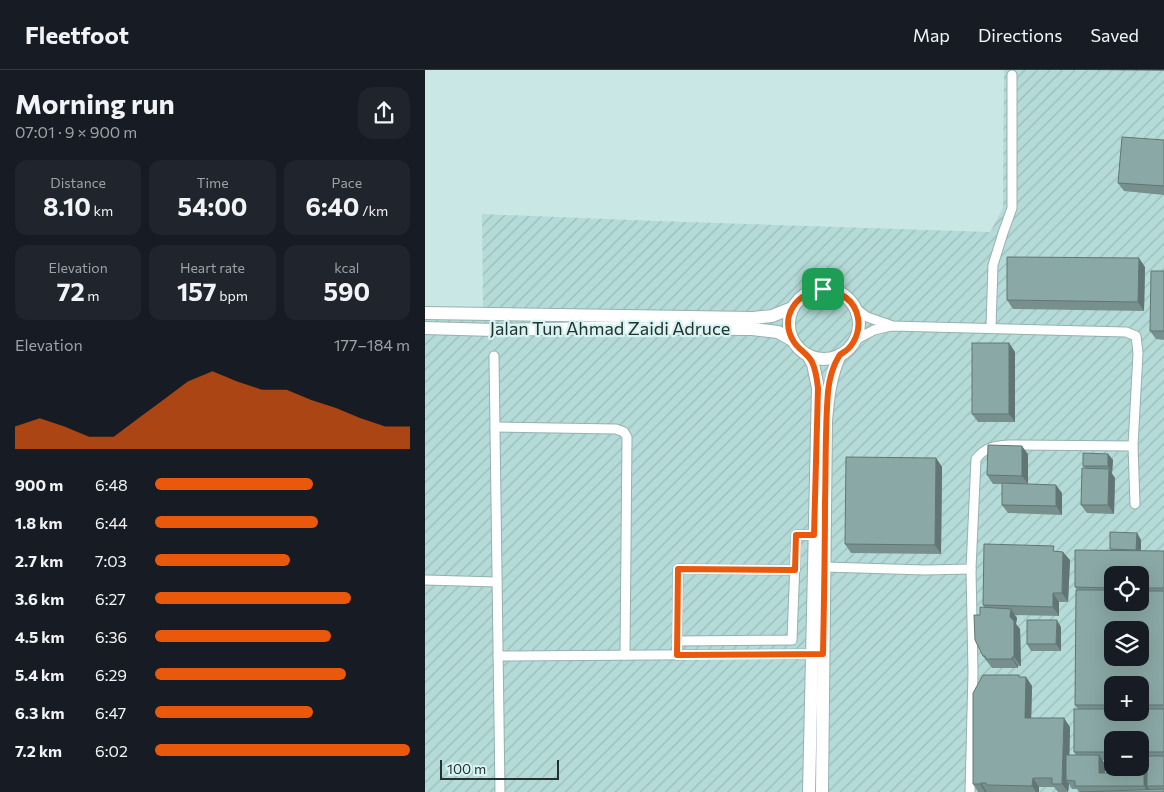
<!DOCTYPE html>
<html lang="en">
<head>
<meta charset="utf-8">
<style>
	:root { --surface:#171b24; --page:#20242c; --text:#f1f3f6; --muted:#9ea1a6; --line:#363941; --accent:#ea580c }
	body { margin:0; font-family:Commissioner,sans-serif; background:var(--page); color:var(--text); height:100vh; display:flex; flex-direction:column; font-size:19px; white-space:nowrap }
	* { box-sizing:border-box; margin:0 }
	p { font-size:16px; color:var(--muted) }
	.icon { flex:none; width:28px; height:28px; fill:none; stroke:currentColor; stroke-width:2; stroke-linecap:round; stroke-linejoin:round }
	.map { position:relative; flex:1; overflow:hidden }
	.panel { display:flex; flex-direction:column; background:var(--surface); width:425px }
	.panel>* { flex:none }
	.buttons { position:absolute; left:679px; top:496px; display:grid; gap:10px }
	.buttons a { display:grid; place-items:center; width:45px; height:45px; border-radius:10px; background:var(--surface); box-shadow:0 5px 20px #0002; font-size:25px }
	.scale { position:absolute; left:15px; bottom:12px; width:119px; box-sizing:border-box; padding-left:5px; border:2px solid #253130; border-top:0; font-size:14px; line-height:18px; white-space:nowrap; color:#253130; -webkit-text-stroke:4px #d6f4f2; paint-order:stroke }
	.pin { position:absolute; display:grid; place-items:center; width:42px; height:42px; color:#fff; margin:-21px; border-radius:10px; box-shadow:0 2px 8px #0006 }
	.round { display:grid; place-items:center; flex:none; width:52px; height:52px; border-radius:15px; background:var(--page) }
	.overview { display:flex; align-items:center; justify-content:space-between; height:85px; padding:0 15px }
	h1 { font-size:28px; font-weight:700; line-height:38px }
	.metrics { display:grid; grid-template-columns:repeat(3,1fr); gap:8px; height:85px; padding:5px 15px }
	.metrics div { display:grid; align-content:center; border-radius:12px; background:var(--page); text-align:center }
	.metrics b { font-size:25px; font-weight:700 }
	.metrics small { font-size:14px; font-weight:400 }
	.metrics p { font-size:14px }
	.chart { height:140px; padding:10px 15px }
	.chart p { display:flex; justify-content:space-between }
	.chart svg { width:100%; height:90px; margin-top:5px; fill:var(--accent); opacity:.7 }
	ul { padding:0 15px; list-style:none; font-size:16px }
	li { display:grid; grid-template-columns:80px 60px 1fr; align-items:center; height:38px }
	li i { height:12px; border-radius:6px; background:var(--accent) }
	header { display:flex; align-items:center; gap:30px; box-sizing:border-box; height:70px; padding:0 25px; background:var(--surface); border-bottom:1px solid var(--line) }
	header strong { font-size:24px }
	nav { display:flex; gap:28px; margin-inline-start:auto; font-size:18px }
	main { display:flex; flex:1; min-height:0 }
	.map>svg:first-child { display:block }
</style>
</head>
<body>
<header>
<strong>Fleetfoot</strong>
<nav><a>Map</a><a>Directions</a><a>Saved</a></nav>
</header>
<main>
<section class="panel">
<div class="overview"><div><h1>Morning run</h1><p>07:01 · 9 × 900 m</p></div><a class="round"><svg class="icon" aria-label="share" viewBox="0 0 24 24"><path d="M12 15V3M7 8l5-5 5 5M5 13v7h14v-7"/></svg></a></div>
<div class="metrics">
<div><p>Distance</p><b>8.10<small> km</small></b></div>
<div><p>Time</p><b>54:00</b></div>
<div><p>Pace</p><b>6:40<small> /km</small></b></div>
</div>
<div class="metrics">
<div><p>Elevation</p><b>72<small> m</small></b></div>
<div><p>Heart rate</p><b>157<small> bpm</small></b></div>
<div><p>kcal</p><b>590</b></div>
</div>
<div class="chart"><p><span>Elevation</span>177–184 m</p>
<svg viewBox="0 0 160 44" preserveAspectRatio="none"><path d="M0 44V33L10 29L20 33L30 38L40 38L50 29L60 20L70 11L80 6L90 11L100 15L110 15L120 20L130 24L140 29L150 33L160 33V44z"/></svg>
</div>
<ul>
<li><b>900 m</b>6:48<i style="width:62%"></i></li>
<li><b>1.8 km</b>6:44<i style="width:64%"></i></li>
<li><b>2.7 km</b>7:03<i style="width:53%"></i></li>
<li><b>3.6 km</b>6:27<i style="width:77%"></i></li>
<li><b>4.5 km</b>6:36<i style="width:69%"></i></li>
<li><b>5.4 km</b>6:29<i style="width:75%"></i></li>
<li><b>6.3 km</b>6:47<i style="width:62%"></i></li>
<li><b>7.2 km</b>6:02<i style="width:100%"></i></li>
</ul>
</section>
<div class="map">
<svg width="739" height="722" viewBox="0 0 739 722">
	<defs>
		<pattern id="industrial-furrows" width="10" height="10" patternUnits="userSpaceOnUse" patternTransform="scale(1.25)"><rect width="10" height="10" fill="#b4dbd8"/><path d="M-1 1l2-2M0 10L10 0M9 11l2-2" fill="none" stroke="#9bbcba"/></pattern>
	</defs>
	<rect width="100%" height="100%" fill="#c9e7e5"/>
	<path fill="url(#industrial-furrows)" fill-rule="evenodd" d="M579,0H739V722H0V244L58,247L57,144L231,151L565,162L578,138ZM688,505H715V532H688ZM688,560H715V588H688ZM688,615H715V642H688ZM688,670H715V698H688Z"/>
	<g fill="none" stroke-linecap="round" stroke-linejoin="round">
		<g stroke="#94b2af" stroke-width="11">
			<g id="street">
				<path d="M430,238L442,247L465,255"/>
				<path d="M566,257L568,195L578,163L587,138V5"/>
				<path d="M430,270L449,260L466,256L701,262L711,266L713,283L708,376L710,434"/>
				<path d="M69,286L75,722"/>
				<path d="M70,357L191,359L199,362L202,367L200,585"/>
				<path d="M400,497L500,500L546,499"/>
				<path d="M0,510L72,512"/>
				<path d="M252,571L367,570L371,465H389"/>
				<path d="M252,585L253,499L370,500"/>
				<path d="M73,586L393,584"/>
				<path d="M545,722L548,603L546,499L551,389C560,377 570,376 584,375L708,376"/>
			</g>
		</g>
		<g stroke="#94b2af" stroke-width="14">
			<g id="secondary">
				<circle cx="399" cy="254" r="35"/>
				<path d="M0,243L328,248L347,246L367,238"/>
				<path d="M0,258L69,260L169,258L327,259L353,262L367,270"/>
				<path d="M383,285L388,294L393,318L384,722"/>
				<path d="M397,722L401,351C403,328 405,307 415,285"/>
			</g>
		</g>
		<use href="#street" stroke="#fff" stroke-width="9"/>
		<use href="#secondary" stroke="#fff" stroke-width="12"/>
	</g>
	<g fill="#77908e" fill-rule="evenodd">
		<path d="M658,0H739V1Z"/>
		<path d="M739,70V125L699,121L693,113Z"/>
		<path d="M720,197L719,241L588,239L582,230Z"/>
		<path d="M739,201V270L731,269L725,261Z"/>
		<path d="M584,273L590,282V352H553L547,344Z"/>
		<path d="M603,384V414L637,423V445L583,443L577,435V414H568L562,405Z"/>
		<path d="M683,384L688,390L687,403H686L690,408L689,444L662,443L656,435L660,398L658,396Z"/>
		<path d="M511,388L517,397L516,484L426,483L420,474Z"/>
		<path d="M712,463L716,470V481H739V722H654L652,719H647L644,714L643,722H633L629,717H614V722H553L548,714L595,607H601L607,616L606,648L645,657L644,685H651L649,682L653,639L650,635L652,520L650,517L686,481L685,479ZM688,505H715V532H688ZM688,615H715V642H688ZM688,670H715V698H688ZM678,690H684L683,703H680V694Z"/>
		<path d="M632,481L645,490L643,532H634V546L589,545L592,548L591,554L595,559L596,596H593V598H567L558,586L555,545L559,537L558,535Z"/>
		<path d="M636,557V581H606L602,574Z"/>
	</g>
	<g fill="#617674">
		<path d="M714,188L720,197L719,241L713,232Z"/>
		<path d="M584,273L590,282V352L584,344Z"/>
		<path d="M597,376L603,384V414L597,406Z"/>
		<path d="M683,384L688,390L687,403L683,396Z"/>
		<path d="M511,388L517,397L516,484L510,475Z"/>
		<path d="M684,399L690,408L689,444L683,435Z"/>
		<path d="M631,415L637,423V445L631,436Z"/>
		<path d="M712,463L716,470V486L711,480Z"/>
		<path d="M638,482L645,490L643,532L637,523Z"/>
		<path d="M628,523L634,532V546L628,537Z"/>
		<path d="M586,539L592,548L591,554L595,559L596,596L589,587L585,547Z"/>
		<path d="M632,550L636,557V581L631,574Z"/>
		<path d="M587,587L593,596V598L587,589Z"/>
		<path d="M601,607L607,616L606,656L600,648Z"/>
		<path d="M639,648L645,657L644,710H641L644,714L643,722L637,714Z"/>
		<path d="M719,684L725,692L722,716L725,720L723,722L719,716Z"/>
		<path d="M674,685L680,694V711L674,703Z"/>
		<path d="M608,708L614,717V722H611L607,716Z"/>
		<path d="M556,713L562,722H560L555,714Z"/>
	</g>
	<g fill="#8aa8a5" stroke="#617674" fill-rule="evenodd">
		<path d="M697,67L739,70V116L693,113Z"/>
		<path d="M582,187L714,188L713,232L582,230Z"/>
		<path d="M726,201H739V261H725Z"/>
		<rect x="547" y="273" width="37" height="71"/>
		<path d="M563,375L597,376V406L562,405Z"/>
		<path d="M658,383L683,384V396H658Z"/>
		<path d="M421,387L511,388L510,475L420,474Z"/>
		<path d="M657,398L684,399L683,435H656Z"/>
		<path d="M577,413L631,415V436L577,435Z"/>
		<path d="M685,462L712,463L711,480L685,479Z"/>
		<path d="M559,474L629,476L628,481L638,482L637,523H628V537L558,535Z"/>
		<path d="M650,480L739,481V518H715V505H688V518L650,517Z"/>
		<path d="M651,520H688V532H715V521H739V635H715V615H688V635H650ZM688,560H715V588H688Z"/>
		<path d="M555,537L586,539L585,547L589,551V587H587V589H561L560,586H558L550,570L549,545H555Z"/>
		<path d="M602,550H632L631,574H602Z"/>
		<path d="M558,605H594V607H601L600,648H639L637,714H627V708H608L607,716L562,715L561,713H556L555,714H548V623Z"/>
		<path d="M649,639H688V642H715V639H739V682H715V670H688V682H649Z"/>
		<path d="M684,683H688V698H715V684H719V716H650V711L641,710V685H674V703H683Z"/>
		<rect x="722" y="686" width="17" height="30"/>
		<path d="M739,719V722H655Z"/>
	</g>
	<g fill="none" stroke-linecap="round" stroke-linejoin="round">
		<g stroke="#fff" stroke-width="10">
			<path id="route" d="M398,219C415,221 430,230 433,248C435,259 431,271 423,279C420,282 416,283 414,286C408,296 404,311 403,322C400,359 401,396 400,432C400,483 399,534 398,584L252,585L253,499L370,500L371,465H389L393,318C392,309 391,300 387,292C382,283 374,280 369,272C353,247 372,222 398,219Z"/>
		</g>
		<use href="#route" stroke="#ea580c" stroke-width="6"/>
	</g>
	<g text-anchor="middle" stroke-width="4.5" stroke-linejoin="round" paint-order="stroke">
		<g font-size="18" fill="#253130" stroke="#d6f4f2">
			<text x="185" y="265">Jalan Tun Ahmad Zaidi Adruce</text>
		</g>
	</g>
</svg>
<div class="buttons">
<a><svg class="icon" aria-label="locate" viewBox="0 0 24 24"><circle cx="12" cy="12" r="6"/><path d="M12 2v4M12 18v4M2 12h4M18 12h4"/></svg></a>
<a><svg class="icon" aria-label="layers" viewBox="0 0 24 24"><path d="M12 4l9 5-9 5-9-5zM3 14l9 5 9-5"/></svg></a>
<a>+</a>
<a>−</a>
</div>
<div class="scale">100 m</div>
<div class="pin" style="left:398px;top:219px;background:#1e9e55"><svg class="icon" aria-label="arrive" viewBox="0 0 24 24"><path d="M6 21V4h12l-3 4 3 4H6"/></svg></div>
</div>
</main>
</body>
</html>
